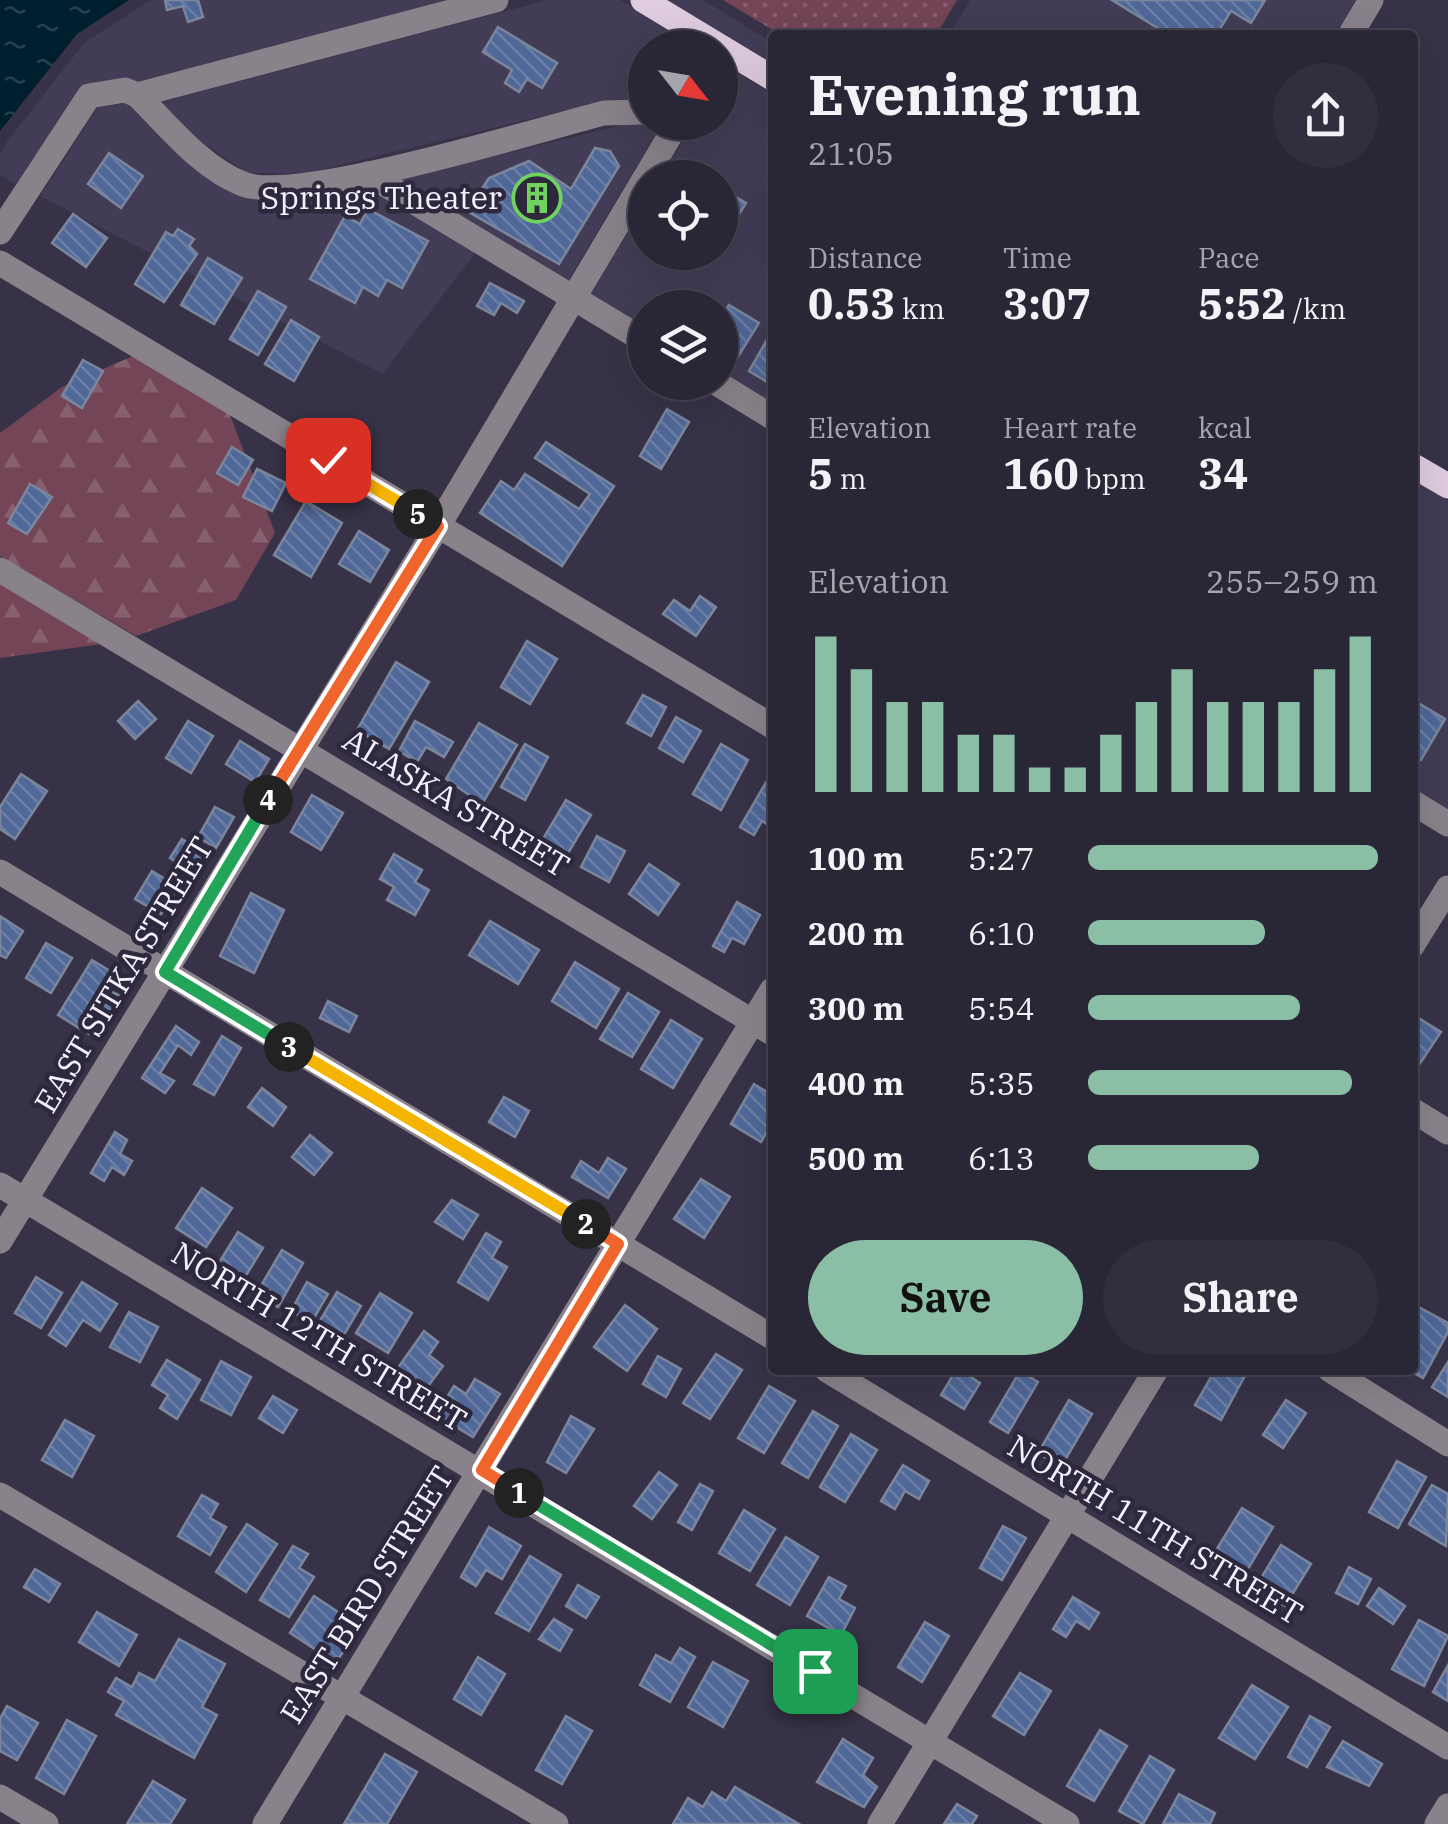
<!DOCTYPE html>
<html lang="en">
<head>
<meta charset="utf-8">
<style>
	:root { --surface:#292635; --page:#312e3d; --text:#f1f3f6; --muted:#a5a5ad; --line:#454350; --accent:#8abfa5 }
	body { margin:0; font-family:"IBM Plex Serif",serif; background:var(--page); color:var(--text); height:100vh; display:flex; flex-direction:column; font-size:38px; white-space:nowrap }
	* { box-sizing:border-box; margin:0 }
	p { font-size:32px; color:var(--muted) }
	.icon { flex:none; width:55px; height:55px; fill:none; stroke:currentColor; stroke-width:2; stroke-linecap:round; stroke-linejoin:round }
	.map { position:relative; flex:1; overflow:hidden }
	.panel { position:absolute; left:768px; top:30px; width:650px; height:1345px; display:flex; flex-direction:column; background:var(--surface); border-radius:10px; box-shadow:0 10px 40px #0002,0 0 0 2px var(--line) }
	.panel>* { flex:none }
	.needle { width:65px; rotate:121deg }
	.tools { position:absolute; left:628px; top:30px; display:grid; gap:20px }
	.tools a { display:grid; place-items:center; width:110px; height:110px; border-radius:50%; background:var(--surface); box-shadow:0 10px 40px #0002,0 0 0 2px var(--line); font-size:50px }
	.pin { position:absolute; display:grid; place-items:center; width:85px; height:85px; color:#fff; margin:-42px; border-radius:20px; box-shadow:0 5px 15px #0006 }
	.km { position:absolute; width:50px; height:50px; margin:-25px; border-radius:50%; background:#222; color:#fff; font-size:28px; line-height:50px; text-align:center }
	.round { display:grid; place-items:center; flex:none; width:105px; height:105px; border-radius:52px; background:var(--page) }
	.overview { display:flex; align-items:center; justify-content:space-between; height:170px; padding:0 40px }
	h1 { font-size:55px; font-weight:800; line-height:75px }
	.stats { display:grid; grid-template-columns:repeat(3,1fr); gap:15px; height:170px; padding:10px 40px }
	.stats div { display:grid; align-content:center }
	.stats b { font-size:42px; font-weight:800 }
	.stats small { font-size:28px; font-weight:400 }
	.stats p { font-size:28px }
	.chart { height:280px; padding:20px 40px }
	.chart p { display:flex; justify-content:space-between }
	.chart svg { width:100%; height:180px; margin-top:10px; stroke:var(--accent); stroke-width:6 }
	.button { display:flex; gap:20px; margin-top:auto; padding:20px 40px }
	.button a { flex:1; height:115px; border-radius:60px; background:var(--accent); color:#111; font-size:40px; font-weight:800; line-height:115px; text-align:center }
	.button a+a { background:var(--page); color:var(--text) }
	ul { padding:0 40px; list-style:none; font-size:32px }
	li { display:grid; grid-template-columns:160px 120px 1fr; align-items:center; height:75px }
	li i { height:25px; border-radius:12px; background:var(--accent) }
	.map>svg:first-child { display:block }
</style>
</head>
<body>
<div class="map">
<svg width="1448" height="1824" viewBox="0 0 1448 1824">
	<defs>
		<pattern id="grass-dots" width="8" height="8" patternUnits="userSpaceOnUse" patternTransform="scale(2.5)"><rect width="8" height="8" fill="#734557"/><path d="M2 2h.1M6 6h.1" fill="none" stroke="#876070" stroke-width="1.8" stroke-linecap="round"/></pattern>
		<pattern id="forest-firs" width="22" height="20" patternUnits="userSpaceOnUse" patternTransform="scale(2.5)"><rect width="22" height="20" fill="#734557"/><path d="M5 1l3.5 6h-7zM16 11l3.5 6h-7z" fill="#876070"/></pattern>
		<pattern id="water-ripples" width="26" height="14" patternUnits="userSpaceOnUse" patternTransform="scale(2.5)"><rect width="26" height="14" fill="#001f2e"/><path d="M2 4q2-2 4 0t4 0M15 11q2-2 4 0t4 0" fill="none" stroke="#26404d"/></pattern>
		<pattern id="building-back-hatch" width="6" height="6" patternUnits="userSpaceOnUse" patternTransform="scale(2.5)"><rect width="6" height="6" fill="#506898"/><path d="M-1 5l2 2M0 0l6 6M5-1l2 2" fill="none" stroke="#6a7ea7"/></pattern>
	</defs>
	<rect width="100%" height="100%" fill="#373247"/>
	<g fill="#423c56">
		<path d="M151,0H447L137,82L86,84L78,89L16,184L0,175V154L8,140L85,42Z"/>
		<path d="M548,0H620L697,47L645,48V99L599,102L304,174L247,173L203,143L161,102Z"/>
		<path d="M666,0H703L772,42V65Z"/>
		<path d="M970,0H1356L1334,35H949Z"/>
		<path d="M728,67L772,94V403L720,372V308H645V327L591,294L645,204V252H720V178L661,177L689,131L693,132L694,123L720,122V80Z"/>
		<path d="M125,103L238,195L308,199L367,187L556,301L475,253L383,374L40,196L98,107Z"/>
		<path d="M635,122L660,127L568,281L399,179Z"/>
		<path d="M1412,478L1448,500V810L1413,788Z"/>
	</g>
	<path fill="url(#grass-dots)" d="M723,0H957L936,35H781Z"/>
	<g fill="url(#forest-firs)">
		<path d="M133,356L230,415L275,533L236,600L136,636L0,556V433L62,387Z"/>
		<path d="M0,584L102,644L0,658Z"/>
	</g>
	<path fill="url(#water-ripples)" d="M0,0H129L77,34L0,131Z"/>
	<g fill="url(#building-back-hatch)" stroke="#7b869d" stroke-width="2.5">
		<path d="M165,0H198L203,17L188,22L183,6L167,10Z"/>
		<path d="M1112,0H1265L1251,23L1231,11L1216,35H1169Z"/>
		<path d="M498,27L557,63L542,88L527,79L519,92L505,83L512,70L483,52Z"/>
		<path d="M595,148L610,151L619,166L559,264L467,211L489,178L529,161L571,189Z"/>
		<path d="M109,153L143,176L121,208L88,184Z"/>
		<path d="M720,188L746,203L735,221L720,212Z"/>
		<path d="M368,209L428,241L402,288L387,280L378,296L363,287L355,303L310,279L345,216L360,224Z"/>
		<path d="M73,214L107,238L86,267L52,243Z"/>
		<path d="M178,229L194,239L189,246L197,254L164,302L135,284L166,232L173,236Z"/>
		<path d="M208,258L242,278L214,324L181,305Z"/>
		<path d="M490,283L524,301L517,313L501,303L494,315L477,306Z"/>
		<path d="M258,291L286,307L258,355L230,339Z"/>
		<path d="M729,305L759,323L734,363L720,354V320Z"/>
		<path d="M291,320L319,337L294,381L265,364Z"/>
		<path d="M772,331V385L749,371Z"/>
		<path d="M83,360L103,371L82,408L62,396Z"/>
		<path d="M667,409L689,422L661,469L640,456Z"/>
		<path d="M546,442L614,486L562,566L480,513L501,481L514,490L525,474L579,509L590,494L535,458Z"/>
		<path d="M232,447L253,460L238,485L217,473Z"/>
		<path d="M257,469L286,483L272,511L243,497Z"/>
		<path d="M30,484L52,497L27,534L8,523Z"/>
		<path d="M306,501L342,523L311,577L274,555Z"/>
		<path d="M359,531L389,550L370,582L339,564Z"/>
		<path d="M700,596L716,607L696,636L663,614L674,600L690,611Z"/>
		<path d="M527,641L557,659L530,704L501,687Z"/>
		<path d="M396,662L429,682L389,749L357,730Z"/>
		<path d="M643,695L666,707L651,736L627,723Z"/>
		<path d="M138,701L156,719L135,739L118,721Z"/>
		<path d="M1420,704L1445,719L1421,760L1412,756V716Z"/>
		<path d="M676,717L701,731L683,762L659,748Z"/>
		<path d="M188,721L213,736L191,773L166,758Z"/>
		<path d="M415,721L453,742L444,757L426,747L417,762L399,751Z"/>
		<path d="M479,723L517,745L482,804L446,779Z"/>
		<path d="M240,741L269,759L255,782L226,764Z"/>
		<path d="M525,744L548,757L525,800L501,787Z"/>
		<path d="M721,744L748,760L721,810L693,794Z"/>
		<path d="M772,772V827L762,821L754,835L740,827Z"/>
		<path d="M21,774L47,791L15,839L0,829V807Z"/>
		<path d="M312,795L343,813L321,850L291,832Z"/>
		<path d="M566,800L591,815L562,863L537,849Z"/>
		<path d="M215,807L234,817L216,848L198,837Z"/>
		<path d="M597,836L625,851L609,882L581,867Z"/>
		<path d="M182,839L206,853L193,873L170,858Z"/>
		<path d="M394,854L422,870L415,882L429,890L415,915L387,900L394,887L380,879Z"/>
		<path d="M649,864L679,884L658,915L629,894Z"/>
		<path d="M152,871L178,887L161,914L135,899Z"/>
		<path d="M251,893L284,910L254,973L220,956Z"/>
		<path d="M737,902L760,915L744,944L732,938L724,952L713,946Z"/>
		<path d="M0,916L23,931L6,958L0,955Z"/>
		<path d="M490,921L539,950L518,984L469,955Z"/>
		<path d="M46,943L72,958L51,993L26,978Z"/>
		<path d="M92,960L118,976L109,990L122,997L97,1039L58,1015Z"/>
		<path d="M575,962L619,989L596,1028L552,1001Z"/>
		<path d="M628,993L659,1012L632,1057L600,1039Z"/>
		<path d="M328,1001L357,1016L349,1032L320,1018Z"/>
		<path d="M1412,1014L1441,1032L1417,1068L1412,1065Z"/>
		<path d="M671,1020L702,1039L673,1088L641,1069Z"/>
		<path d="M176,1026L199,1042L191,1055L178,1045L160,1073L174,1081L165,1093L142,1078Z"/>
		<path d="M222,1036L241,1048L214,1095L194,1084Z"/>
		<path d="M754,1084L772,1095V1123L761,1142L731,1124Z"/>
		<path d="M262,1088L286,1107L273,1126L248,1107Z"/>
		<path d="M504,1097L529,1111L515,1137L489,1122Z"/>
		<path d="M115,1132L127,1140L120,1154L132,1161L124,1175L112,1167L104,1181L91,1173Z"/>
		<path d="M310,1135L332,1153L314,1175L292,1157Z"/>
		<path d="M608,1158L626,1169L608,1198L572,1177L581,1161L599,1173Z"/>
		<path d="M701,1179L730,1197L704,1238L674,1219Z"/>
		<path d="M202,1188L232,1208L206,1247L176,1228Z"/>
		<path d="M452,1200L478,1215L463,1239L435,1222Z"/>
		<path d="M238,1232L263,1248L240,1285L215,1269Z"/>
		<path d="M486,1233L501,1242L492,1258L507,1267L488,1300L458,1282Z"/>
		<path d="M282,1250L303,1263L278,1307L256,1294Z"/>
		<path d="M36,1277L62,1293L41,1328L15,1313Z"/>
		<path d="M82,1282L117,1304L100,1331L83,1320L66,1346L49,1335Z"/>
		<path d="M307,1282L328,1294L311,1323L291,1311Z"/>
		<path d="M337,1292L361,1306L342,1338L318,1324Z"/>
		<path d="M380,1293L412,1313L388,1353L356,1333Z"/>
		<path d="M625,1305L657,1329L627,1371L594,1347Z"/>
		<path d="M1415,1305L1448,1323V1332L1423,1378L1408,1370H1412Z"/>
		<path d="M129,1312L158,1327L140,1362L110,1347Z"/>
		<path d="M424,1331L438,1342L429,1355L443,1366L423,1393L395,1372Z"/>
		<path d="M716,1354L742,1370L710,1419L683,1403Z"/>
		<path d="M658,1356L681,1369L666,1397L643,1384Z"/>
		<path d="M167,1360L200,1380L177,1419L160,1408L168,1395L152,1385Z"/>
		<path d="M221,1361L251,1377L231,1415L201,1400Z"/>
		<path d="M1448,1362V1397L1432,1387Z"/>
		<path d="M956,1370H973L969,1376L980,1383L964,1409L941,1395Z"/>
		<path d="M1215,1370L1247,1372L1221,1420L1195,1405Z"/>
		<path d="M1020,1371L1038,1382L1008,1433L990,1422Z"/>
		<path d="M475,1379L500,1394L473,1437L436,1415L454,1386L466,1394Z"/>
		<path d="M769,1386L795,1401L764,1453L738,1438Z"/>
		<path d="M273,1396L297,1410L283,1433L259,1418Z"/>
		<path d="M1069,1400L1092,1414L1061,1467L1038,1453Z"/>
		<path d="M1286,1400L1306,1413L1283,1448L1263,1435Z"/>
		<path d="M813,1411L838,1426L808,1478L782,1463Z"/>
		<path d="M571,1416L594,1429L566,1473L547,1462Z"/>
		<path d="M65,1420L94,1436L72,1477L42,1460Z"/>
		<path d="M851,1434L877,1450L845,1502L820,1487Z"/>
		<path d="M1397,1461L1426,1477L1398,1528L1369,1512Z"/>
		<path d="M903,1465L929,1481L919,1499L905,1491L895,1509L881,1501Z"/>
		<path d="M659,1472L677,1485L652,1519L634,1506Z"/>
		<path d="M700,1484L713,1491L692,1530L678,1522Z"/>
		<path d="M1432,1485L1448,1494L1446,1546L1409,1524Z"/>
		<path d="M202,1495L218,1504L210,1518L226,1527L210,1555L178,1536Z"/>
		<path d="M1242,1508L1273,1527L1242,1579L1210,1560Z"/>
		<path d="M744,1510L775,1529L750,1571L719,1553Z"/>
		<path d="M247,1524L277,1544L246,1592L216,1572Z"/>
		<path d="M1003,1526L1026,1538L1002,1580L980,1568Z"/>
		<path d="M489,1527L521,1546L502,1579L486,1570L476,1586L461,1577Z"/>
		<path d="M786,1537L818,1557L790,1605L757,1585Z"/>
		<path d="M1281,1545L1311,1564L1285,1606L1255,1588Z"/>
		<path d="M293,1546L308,1554L299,1568L314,1577L289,1617L260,1600Z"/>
		<path d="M530,1556L561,1575L529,1631L496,1613Z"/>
		<path d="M1349,1567L1371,1579L1358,1604L1336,1593Z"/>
		<path d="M35,1569L60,1584L49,1602L24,1587Z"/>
		<path d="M829,1577L846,1586L839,1599L855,1608L841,1635L807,1616Z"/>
		<path d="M578,1585L599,1597L586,1618L566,1606Z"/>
		<path d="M1379,1588L1405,1606L1393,1624L1367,1606Z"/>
		<path d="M314,1596L359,1626L336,1663L290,1633Z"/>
		<path d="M1073,1597L1099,1613L1089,1629L1076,1621L1066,1637L1053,1629Z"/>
		<path d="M97,1612L137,1635L119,1666L79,1642Z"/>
		<path d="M554,1619L572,1630L560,1651L539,1639Z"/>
		<path d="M1419,1620L1448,1636L1424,1686L1392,1669Z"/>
		<path d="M925,1622L949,1636L922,1682L898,1667Z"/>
		<path d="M179,1639L225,1664L202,1707L217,1715L194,1758L116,1715L124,1701L108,1692L116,1678L132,1687L139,1673L155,1681Z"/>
		<path d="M680,1648L695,1657L670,1702L640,1685L656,1655L671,1663Z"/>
		<path d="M478,1657L505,1674L481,1715L454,1699Z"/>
		<path d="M713,1662L748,1681L723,1727L688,1707Z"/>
		<path d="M1448,1665V1701L1433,1692Z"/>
		<path d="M1020,1673L1051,1691L1024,1735L993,1716Z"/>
		<path d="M1252,1685L1288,1707L1255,1759L1219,1738Z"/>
		<path d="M7,1706L38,1723L17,1760L0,1751V1719Z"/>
		<path d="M566,1716L592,1731L562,1784L536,1770Z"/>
		<path d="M1310,1716L1330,1727L1307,1767L1288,1757Z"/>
		<path d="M67,1720L96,1736L64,1794L36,1778Z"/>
		<path d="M1100,1730L1127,1746L1094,1801L1067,1786Z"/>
		<path d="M843,1739L873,1758L863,1775L877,1787L864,1807L817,1782Z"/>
		<path d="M1343,1741L1382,1764L1369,1786L1327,1767Z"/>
		<path d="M385,1754L417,1772L387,1824H344Z"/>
		<path d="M1150,1756L1174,1770L1143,1824L1119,1811Z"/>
		<path d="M153,1781L185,1800L170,1824H127Z"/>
		<path d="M735,1787L799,1824H673L688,1798L703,1807L712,1792L726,1801Z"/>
		<path d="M1179,1794L1215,1813L1210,1824H1163Z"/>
		<path d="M957,1804L977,1816L972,1824H944Z"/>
	</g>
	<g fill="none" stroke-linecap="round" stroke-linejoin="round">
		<g stroke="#8a828a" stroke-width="25">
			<path d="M1350,35L1371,0"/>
			<path d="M137,95L496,0"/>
			<path d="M368,174L645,341"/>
			<path d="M645,178L678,122"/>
			<path d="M0,232L89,96L125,90L137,95C168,125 201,168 243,184C296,205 537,130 604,113L645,112"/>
			<path d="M0,263L772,726"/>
			<path d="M715,382L772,417"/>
			<path d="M0,570L772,1033"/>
			<path d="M1412,802L1448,824"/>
			<path d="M0,872L772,1337"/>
			<path d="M1412,946L1448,888"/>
			<path d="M1412,1110L1448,1132"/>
			<path d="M0,1185L1067,1824"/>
			<path d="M0,1241L438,526L645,178"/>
			<path d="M827,1370L1448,1747"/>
			<path d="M1330,1370L1448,1444"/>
			<path d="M0,1495L556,1824"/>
			<path d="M0,1797L46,1824"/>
			<path d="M265,1824L772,990"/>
			<path d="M880,1824L1156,1370"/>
			<path d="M1437,1824L1448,1806"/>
		</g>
		<g stroke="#dfcddf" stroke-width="25">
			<path d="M643,0L772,78"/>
			<path d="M1412,465L1448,486"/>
		</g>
	</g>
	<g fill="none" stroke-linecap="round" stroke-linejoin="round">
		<g stroke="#fff" stroke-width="20">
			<path id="split-1" d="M519,1493L815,1671"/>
		</g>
		<g stroke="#fff" stroke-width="20">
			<path id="split-2" d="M519,1493L482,1470L618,1244L586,1224"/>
		</g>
		<g stroke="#fff" stroke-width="20">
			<path id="split-3" d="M289,1047L586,1224"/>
		</g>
		<g stroke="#fff" stroke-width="20">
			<path id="split-4" d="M268,800L165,972L289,1047"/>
		</g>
		<g stroke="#fff" stroke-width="20">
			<path id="split-5" d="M268,800L438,526L418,514"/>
		</g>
		<g stroke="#fff" stroke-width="20">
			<path id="split-6" d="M328,460L418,514"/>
		</g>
		<use href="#split-1" stroke="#22a559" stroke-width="12"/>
		<use href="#split-2" stroke="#f0652b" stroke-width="12"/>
		<use href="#split-3" stroke="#f5b400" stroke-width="12"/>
		<use href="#split-4" stroke="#22a559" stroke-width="12"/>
		<use href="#split-5" stroke="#f0652b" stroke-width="12"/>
		<use href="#split-6" stroke="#f5b400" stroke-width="12"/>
	</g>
	<defs>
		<g id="building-ring" transform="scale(2.5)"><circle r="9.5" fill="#2d283c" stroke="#70d35f" stroke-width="1.5"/><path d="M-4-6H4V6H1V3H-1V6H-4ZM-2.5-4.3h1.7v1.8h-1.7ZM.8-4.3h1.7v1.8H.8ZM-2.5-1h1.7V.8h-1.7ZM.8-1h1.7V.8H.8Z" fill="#70d35f"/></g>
	</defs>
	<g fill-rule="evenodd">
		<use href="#building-ring" x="537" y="198"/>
	</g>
	<g text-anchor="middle" stroke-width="9" stroke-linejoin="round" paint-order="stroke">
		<g font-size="32" fill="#f3f1fe" stroke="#2d283c" text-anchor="end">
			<text x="502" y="209">Springs Theater</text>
		</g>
		<g font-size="32" fill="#f3f1fe" stroke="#2d283c">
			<text transform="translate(456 803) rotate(31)" y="11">ALASKA STREET</text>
			<text transform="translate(124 975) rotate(-59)" y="11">EAST SITKA STREET</text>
			<text transform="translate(319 1337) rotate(31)" y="11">NORTH 12TH STREET</text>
			<text transform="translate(1155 1530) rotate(31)" y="11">NORTH 11TH STREET</text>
			<text transform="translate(367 1595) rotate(-58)" y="11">EAST BIRD STREET</text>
		</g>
	</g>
</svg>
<div class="tools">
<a><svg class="needle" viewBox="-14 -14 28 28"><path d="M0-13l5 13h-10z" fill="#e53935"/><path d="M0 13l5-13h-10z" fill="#a5a5ad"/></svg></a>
<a><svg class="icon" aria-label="locate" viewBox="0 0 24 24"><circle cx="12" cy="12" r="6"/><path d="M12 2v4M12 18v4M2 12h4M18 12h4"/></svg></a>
<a><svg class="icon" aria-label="layers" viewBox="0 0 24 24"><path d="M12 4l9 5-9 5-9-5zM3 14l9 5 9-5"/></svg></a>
</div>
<div class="pin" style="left:815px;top:1671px;background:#1e9e55"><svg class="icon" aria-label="arrive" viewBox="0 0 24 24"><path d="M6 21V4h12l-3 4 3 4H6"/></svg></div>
<div class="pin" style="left:328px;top:460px;background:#d93025"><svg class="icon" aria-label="check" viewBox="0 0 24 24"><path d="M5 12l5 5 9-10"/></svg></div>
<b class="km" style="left:519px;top:1493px">1</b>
<b class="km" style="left:586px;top:1224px">2</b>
<b class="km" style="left:289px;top:1047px">3</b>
<b class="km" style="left:268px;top:800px">4</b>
<b class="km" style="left:418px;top:514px">5</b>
<section class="panel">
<div class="overview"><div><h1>Evening run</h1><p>21:05</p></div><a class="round"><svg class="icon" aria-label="share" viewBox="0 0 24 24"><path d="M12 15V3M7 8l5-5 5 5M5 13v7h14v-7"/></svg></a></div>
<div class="stats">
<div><p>Distance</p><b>0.53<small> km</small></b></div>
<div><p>Time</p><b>3:07</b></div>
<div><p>Pace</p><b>5:52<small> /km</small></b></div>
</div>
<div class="stats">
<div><p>Elevation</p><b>5<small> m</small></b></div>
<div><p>Heart rate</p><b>160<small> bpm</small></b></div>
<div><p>kcal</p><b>34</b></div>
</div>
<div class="chart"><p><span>Elevation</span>255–259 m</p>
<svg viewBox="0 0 160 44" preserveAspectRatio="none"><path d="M5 44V6M15 44V14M25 44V22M35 44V22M45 44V30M55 44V30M65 44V38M75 44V38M85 44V30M95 44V22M105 44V14M115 44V22M125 44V22M135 44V22M145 44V14M155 44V6"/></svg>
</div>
<ul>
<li><b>100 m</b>5:27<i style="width:100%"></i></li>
<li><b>200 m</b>6:10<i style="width:61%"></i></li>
<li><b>300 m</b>5:54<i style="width:73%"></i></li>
<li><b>400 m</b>5:35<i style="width:91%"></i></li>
<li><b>500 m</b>6:13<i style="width:59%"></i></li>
</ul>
<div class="button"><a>Save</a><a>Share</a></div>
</section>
</div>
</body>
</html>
